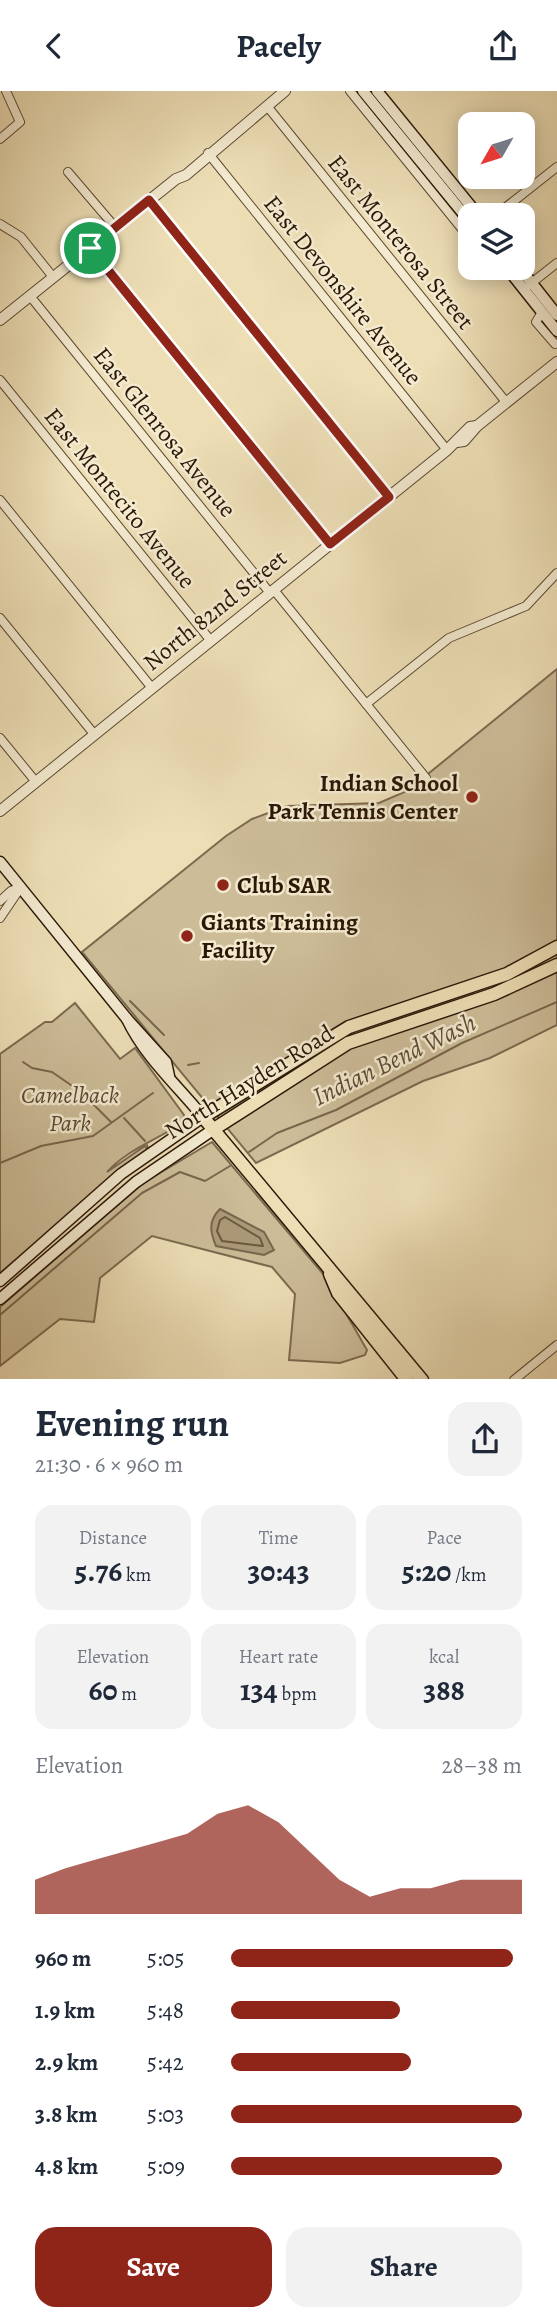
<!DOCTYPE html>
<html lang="en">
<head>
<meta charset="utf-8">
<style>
	:root { --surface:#fff; --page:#f2f2f3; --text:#1f2937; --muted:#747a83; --accent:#8f2418 }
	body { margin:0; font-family:Alegreya,serif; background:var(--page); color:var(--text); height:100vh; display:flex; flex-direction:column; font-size:26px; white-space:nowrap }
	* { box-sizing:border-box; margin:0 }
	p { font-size:23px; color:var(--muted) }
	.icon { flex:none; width:38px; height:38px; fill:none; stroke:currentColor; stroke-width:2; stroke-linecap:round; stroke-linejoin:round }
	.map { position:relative; height:1288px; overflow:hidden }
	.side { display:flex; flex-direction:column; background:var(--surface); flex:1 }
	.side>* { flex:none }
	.needle { width:46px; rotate:231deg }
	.fabs { position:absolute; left:458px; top:21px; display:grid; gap:14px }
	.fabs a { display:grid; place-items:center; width:77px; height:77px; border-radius:14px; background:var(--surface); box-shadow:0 4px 18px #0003; font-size:35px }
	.pin { position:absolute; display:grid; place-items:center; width:60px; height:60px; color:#fff; margin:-30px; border:4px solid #fff; border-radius:50%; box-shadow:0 2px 7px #0007 }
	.round { display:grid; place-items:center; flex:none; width:74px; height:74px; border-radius:21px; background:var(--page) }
	.headline { display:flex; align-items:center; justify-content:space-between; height:119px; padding:0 35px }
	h1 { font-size:38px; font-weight:700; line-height:52px }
	.stats { display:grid; grid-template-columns:repeat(3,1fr); gap:10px; height:119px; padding:7px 35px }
	.stats div { display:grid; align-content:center; border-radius:18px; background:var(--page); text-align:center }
	.stats b { font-size:30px; font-weight:700 }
	.stats small { font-size:19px; font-weight:400 }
	.stats p { font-size:19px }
	.chart { height:196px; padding:14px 35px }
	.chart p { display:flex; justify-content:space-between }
	.chart svg { width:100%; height:126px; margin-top:7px; fill:var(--accent); opacity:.7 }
	.cta { display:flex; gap:14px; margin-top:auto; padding:14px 35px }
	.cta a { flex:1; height:80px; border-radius:21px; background:var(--accent); color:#fff; font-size:28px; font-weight:700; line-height:80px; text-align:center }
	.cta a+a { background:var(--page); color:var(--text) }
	ul { padding:0 35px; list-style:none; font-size:23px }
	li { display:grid; grid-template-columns:112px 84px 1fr; align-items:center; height:52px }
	li i { height:18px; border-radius:9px; background:var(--accent) }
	header { display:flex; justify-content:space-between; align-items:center; height:91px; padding:0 35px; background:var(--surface); font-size:32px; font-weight:700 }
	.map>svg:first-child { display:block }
</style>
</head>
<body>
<header><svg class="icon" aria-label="back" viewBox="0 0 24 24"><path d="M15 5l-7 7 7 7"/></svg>Pacely<svg class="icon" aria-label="share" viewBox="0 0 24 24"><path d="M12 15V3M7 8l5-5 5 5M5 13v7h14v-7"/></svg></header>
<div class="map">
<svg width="557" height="1289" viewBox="0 0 557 1289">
	<rect width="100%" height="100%" fill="#eddeb6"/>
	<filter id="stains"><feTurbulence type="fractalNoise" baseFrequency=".00286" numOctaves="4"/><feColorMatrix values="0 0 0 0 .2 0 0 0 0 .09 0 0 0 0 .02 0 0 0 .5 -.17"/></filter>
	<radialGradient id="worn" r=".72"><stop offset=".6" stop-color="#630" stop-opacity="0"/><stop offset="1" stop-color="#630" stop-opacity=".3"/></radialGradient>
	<g fill="#ccbc98" stroke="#7c6a4f" stroke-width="2">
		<path d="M557,578V934L490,967L423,990L256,1072L82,861L226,745L252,728L287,715L379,712L407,700Z"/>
		<path d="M75,912L120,968L135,957L184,1024L183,1031C158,1049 129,1057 107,1081L145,1055L147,1058L0,1182V963L45,931H52Z"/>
		<path d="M212,1051L324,1184L367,1259L365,1264L340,1272L289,1269L295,1203L272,1176L152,1145L100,1187L94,1231L60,1228L0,1275V1216L143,1092Z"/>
	</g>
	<path fill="#ab9a7a" stroke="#78664c" stroke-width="2" d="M220,1118L264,1141L274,1159L264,1164L216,1155C210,1141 208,1130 220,1118Z"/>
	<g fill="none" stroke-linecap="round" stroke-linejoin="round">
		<path stroke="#6b5840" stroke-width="2" d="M225,1126L260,1147L263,1155L222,1150L217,1140L220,1129Z"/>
		<g stroke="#78664c" stroke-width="2">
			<path d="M130,910L164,944"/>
			<path d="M23,971L32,977L52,981L81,1001"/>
			<path d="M188,974L199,972"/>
			<path d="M85,1005L111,1031"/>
			<path d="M124,1027L145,1050"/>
			<path d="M147,1054L148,1057"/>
			<path d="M249,1061L277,1042L336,1019L462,952L557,911"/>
			<path d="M0,1072L41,1055L93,1045L153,1002"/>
			<path d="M0,1224L142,1102L180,1081L205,1090L230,1075"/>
		</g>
		<g stroke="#5c4932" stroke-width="10">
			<g id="minor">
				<path d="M350,0L471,149"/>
				<path d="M267,15L506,311"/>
				<path d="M0,48L20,31L6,0"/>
				<path d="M208,62L447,359"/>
				<path d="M68,81L115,136"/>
				<path d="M149,109L389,406"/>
				<path d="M496,124L557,76"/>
				<path d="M0,133L21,146L53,186"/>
				<path d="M90,157L330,453"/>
				<path d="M529,194L557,172"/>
				<path d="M30,205L270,502"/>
				<path d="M542,221L536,231L555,253"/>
				<path d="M0,289L211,550"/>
				<path d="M0,409L152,597"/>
				<path d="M274,499L426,687"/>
				<path d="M0,527L94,643"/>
				<path d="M366,613L449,547L526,515L557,482"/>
				<path d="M0,647L36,691"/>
				<path d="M0,810L11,800L21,796"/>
				<path d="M0,827L21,796"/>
				<path d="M514,1289L557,1254"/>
			</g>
		</g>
		<g stroke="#5c4932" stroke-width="12">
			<g id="tertiary">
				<path d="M0,229L176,88L186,84L285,0"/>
				<path d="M457,351L464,350L477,335L557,271"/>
				<path d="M0,720L447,359L470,336L477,335"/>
			</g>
		</g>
		<g stroke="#2b1706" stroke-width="13">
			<g id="secondary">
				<path d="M363,0L471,132"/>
				<path d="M377,0L478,124"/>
				<path d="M507,177L557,240"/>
				<path d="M520,177L557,224"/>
				<path d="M0,771L127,928L166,971L169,985"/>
				<path d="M0,1190L121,1083L203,1026C177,994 145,966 127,928"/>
				<path d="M0,1208L136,1091L214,1038"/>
			</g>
		</g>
		<g stroke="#2b1706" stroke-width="15">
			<g id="primary">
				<path d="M214,1038L348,952L494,903L557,874"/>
				<path d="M330,1183L338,1202L407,1289"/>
				<path d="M422,1289L203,1026L349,936L507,883L557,856"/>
			</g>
		</g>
		<use href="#minor" stroke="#f3ead0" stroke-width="8"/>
		<use href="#tertiary" stroke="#f3ead0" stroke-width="10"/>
		<use href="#secondary" stroke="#f3ead0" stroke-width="10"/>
		<use href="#primary" stroke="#eddeb6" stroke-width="12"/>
	</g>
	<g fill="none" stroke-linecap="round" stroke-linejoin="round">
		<g stroke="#fff" stroke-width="14">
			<path id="route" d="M149,109L389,406L330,453L90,157Z"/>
		</g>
		<use href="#route" stroke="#8f2418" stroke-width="9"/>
	</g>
	<g fill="#8f2418" stroke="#f3ead0" stroke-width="2.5">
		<circle cx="472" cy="706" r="7"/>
		<circle cx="223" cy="794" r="7"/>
		<circle cx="187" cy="845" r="7"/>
	</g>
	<g text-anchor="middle" stroke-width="5" stroke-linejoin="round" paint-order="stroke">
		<g font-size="24" fill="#2b1706" stroke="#f3ead0">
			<text transform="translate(401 151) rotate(51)" y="8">East Monterosa Street</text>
			<text transform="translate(343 199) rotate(51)" y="8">East Devonshire Avenue</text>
			<text transform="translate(165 341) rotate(51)" y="8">East Glenrosa Avenue</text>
			<text transform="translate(120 407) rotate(51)" y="8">East Montecito Avenue</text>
			<text transform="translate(215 519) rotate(-39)" y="8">North 82nd Street</text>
			<text transform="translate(249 991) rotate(-32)" y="8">North Hayden Road</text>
		</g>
		<g font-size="24" font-weight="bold" fill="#2b1706" stroke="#f3ead0" text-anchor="start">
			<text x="458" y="700" text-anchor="end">Indian School<tspan x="458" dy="28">Park Tennis Center</tspan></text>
			<text x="237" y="802">Club SAR</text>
			<text x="201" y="839">Giants Training<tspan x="201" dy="28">Facility</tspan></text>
		</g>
		<g font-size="24" font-style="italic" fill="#5b4932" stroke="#f3ead0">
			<text x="70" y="1012">Camelback<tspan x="70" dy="28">Park</tspan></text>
		</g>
		<g font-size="26" font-style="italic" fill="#5e4b34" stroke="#f3ead0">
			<text transform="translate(394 968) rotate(-26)" y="9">Indian Bend Wash</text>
		</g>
	</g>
	<rect width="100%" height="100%" filter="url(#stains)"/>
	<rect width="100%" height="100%" fill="url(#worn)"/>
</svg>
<div class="fabs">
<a><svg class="needle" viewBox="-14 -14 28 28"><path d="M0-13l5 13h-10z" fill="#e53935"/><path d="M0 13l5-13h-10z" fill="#747a83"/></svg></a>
<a><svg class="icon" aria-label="layers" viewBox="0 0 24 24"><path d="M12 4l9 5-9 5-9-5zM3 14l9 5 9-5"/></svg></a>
</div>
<div class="pin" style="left:90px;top:157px;background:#1e9e55"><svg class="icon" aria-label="arrive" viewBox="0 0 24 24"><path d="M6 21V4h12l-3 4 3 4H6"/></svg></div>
</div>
<section class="side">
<div class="headline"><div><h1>Evening run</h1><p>21:30 · 6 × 960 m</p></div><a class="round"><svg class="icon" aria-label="share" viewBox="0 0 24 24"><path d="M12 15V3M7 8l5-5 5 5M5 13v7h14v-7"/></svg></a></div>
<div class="stats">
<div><p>Distance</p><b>5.76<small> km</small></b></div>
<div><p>Time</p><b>30:43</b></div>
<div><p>Pace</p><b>5:20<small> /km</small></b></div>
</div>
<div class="stats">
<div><p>Elevation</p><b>60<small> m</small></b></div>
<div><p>Heart rate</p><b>134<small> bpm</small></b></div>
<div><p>kcal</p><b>388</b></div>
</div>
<div class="chart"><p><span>Elevation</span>28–38 m</p>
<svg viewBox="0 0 160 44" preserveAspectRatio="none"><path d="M0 44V32L10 28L20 25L30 22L40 19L50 16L60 9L70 6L80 12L90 22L100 32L110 38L120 35L130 35L140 32L150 32L160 32V44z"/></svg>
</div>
<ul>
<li><b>960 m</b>5:05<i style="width:97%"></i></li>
<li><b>1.9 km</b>5:48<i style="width:58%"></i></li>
<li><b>2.9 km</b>5:42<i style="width:62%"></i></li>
<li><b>3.8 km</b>5:03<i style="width:100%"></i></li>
<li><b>4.8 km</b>5:09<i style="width:93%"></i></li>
</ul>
<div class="cta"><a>Save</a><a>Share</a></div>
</section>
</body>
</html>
